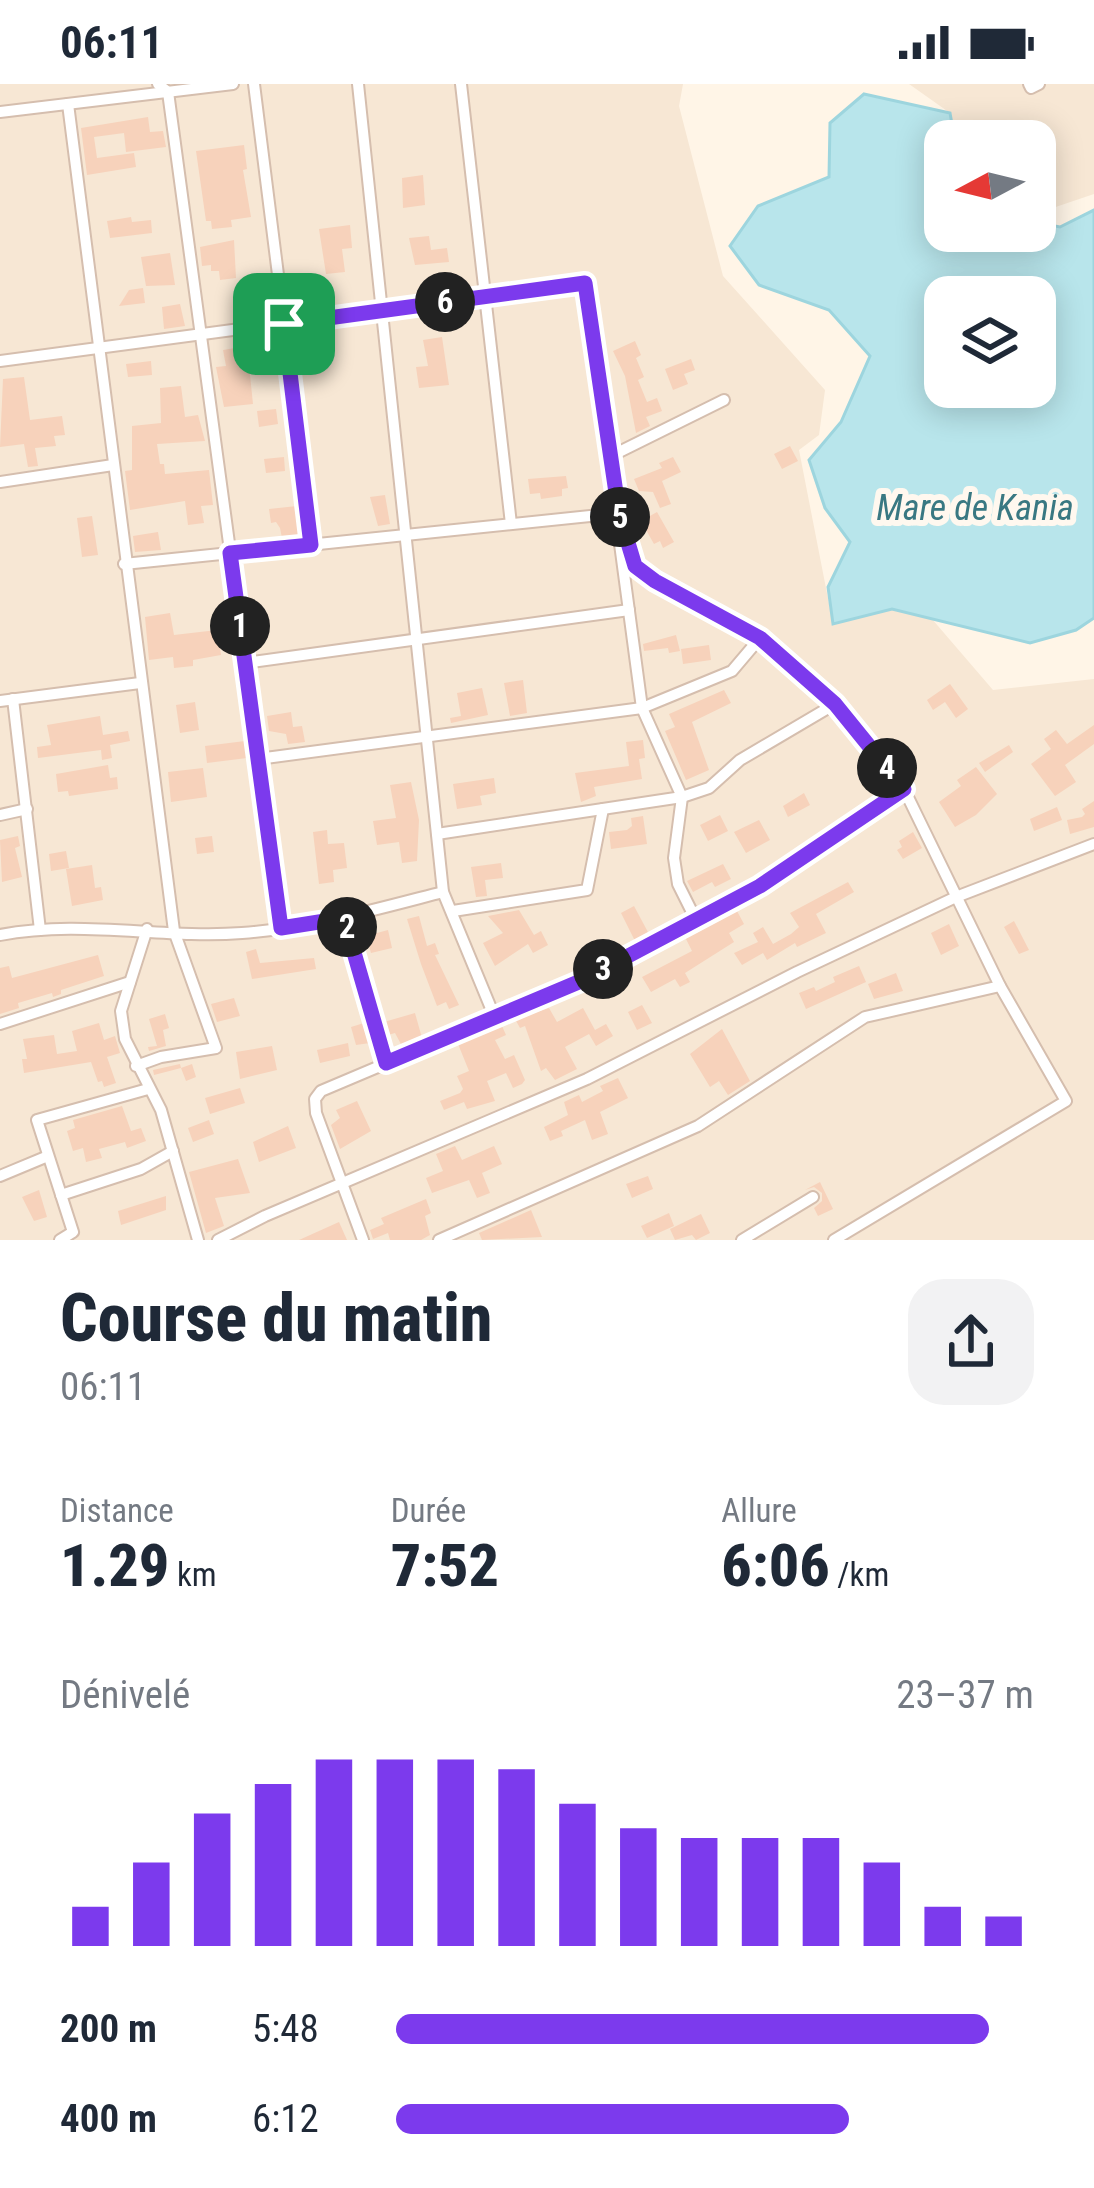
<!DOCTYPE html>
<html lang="fr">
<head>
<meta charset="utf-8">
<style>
	:root { --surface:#fff; --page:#f2f2f3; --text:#1f2937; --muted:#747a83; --accent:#7c3aed }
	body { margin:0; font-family:"Roboto Condensed",sans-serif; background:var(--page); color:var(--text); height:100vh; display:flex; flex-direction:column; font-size:45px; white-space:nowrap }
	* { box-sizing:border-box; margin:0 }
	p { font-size:39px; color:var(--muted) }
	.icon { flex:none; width:66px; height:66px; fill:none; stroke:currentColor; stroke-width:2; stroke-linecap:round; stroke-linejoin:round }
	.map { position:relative; height:1156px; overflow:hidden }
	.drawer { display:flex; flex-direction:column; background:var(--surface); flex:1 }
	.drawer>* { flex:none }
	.needle { width:78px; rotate:263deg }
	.fabs { position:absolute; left:924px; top:36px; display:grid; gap:24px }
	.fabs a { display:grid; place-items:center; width:132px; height:132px; border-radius:24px; background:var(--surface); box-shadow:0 6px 30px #0003; font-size:60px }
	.pin { position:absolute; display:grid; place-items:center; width:102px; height:102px; color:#fff; margin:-51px; border-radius:24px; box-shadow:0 6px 18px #0006 }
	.km { position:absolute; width:60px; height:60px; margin:-30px; border-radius:50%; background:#222; color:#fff; font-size:33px; line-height:60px; text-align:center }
	.round { display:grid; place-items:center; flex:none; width:126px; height:126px; border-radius:36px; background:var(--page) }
	.headline { display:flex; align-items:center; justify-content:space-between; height:204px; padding:0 60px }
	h1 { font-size:66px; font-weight:800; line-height:90px }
	.stats { display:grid; grid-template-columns:repeat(3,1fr); gap:18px; height:204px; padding:12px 60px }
	.stats div { display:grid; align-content:center }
	.stats b { font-size:60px; font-weight:800 }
	.stats small { font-size:33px; font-weight:400 }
	.stats p { font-size:33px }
	.chart { height:336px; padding:24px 60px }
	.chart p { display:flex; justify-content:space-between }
	.chart svg { width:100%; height:216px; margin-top:12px; stroke:var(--accent); stroke-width:6 }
	ul { padding:0 60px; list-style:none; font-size:39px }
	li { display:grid; grid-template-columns:192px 144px 1fr; align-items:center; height:90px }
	li i { height:30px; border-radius:15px; background:var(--accent) }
	.status { display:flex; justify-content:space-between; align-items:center; height:84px; padding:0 60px; background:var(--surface); direction:ltr }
	.status svg { height:33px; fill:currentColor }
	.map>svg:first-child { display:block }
</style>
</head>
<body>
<div class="status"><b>06:11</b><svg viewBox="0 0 49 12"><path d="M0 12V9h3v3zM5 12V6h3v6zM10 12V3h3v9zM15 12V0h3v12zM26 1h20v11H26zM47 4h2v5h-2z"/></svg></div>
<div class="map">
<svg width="1094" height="1156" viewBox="0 0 1094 1156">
	<rect width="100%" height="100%" fill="#fff5e7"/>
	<g fill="#f7e7d4">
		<path d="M0,0H683L679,22L723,192L825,306L819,351L799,366L833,540L891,525L932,535L993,606L1094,595V1156H0Z"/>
		<path d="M909,0H1094V110L1035,130V57H955L950,29Z"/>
	</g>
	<path fill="#b8e5eb" stroke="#9dd5de" stroke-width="3" fill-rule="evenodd" d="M864,10L950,29L955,57H945V147H1035V138L1060,143L1094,126V534L1076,546L1030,559L892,525L833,540L828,503L850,458L825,424L809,376L841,338L870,272L829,226L759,201L730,162L758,122L829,93L830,39ZM945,213H1035V303H945Z"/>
	<g fill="#f7d2bb">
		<path d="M148,33L150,48L163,47L166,63L126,68L124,49L94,53L97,74L134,69L136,83L87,91L81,44Z"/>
		<path d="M244,61L247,85L243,86L251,133L231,136L232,143L212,145L211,137H206L196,67Z"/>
		<path d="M423,91L425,121L403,124L402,94Z"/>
		<path d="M131,133L132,138L151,136L152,149L110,154L107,137Z"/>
		<path d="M350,141L352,164L342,165L345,188L326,190L319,145Z"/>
		<path d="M429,152L431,166L447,164L449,178L415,181L409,154Z"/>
		<path d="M234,156L236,194L220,196L219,187H211V181L202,182L200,163Z"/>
		<path d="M170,169L175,201L146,202L141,173Z"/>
		<path d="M143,204L145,219L119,222L129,206Z"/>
		<path d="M180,220L185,242L164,245L162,223Z"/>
		<path d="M442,253L449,301L419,304L416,283L428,282L423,256Z"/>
		<path d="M635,257L641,271L636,274L644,293L638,296L647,318L657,314L662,327L646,333L650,342L636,349L625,292L613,267Z"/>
		<path d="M247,262L253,320L224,323L216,283L226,282L223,266Z"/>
		<path d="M691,275L695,286L684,290L688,300L673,306L665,285Z"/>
		<path d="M151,277L152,291L128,293L126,280Z"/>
		<path d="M24,293L30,336L62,332L65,351L54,352L56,362L35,364L38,382L28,383L24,360L0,363L3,295Z"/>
		<path d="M181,302L185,333L198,331L205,357L157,360L160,380H164L165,390L209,386L213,421L201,422L204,439L188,441L185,417L130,426L125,387L132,386V342L161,339L160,304Z"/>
		<path d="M276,325L278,340L259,343L257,327Z"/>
		<path d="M790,362L798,377L782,385L774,370Z"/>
		<path d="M284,373L285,387L266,389L264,375Z"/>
		<path d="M673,373L681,388L662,397L671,420L660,424L653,408L639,407L634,395L662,384L659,379Z"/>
		<path d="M566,392L568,404L562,405V412L541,415L540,409L530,410L528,395Z"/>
		<path d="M385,411L390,440L378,442L370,413Z"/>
		<path d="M297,422L301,452L282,454L280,444L276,438L271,439L269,425Z"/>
		<path d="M657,428L674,458L663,464L660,457L654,460L641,437Z"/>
		<path d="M92,432L98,471L82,473L77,434Z"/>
		<path d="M158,448L161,466L135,468L133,452Z"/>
		<path d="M170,529L174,551L217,546L221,571L193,576V582L174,584L173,573L149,576L145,533Z"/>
		<path d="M676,551L680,567L669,569L668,564L644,567L643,560Z"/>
		<path d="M709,561L711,576L683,580L681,565Z"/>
		<path d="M523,596L527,629L510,632L504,599Z"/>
		<path d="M950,600L968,625L956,634L945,618L933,626L927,616Z"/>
		<path d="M482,604L488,631L451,639L450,634L461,632L457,609Z"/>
		<path d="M724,606L731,619L692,638L709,686L686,696L665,647L675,643L669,630Z"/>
		<path d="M195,618L199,646L180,649L176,621Z"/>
		<path d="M291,628L293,643L302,642L305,658L288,660L286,650L269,647L267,632Z"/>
		<path d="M100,632L103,651L128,647L130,657L110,661L112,674L102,676L101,666L38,674L37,663L51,661L47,641Z"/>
		<path d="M1094,641V660L1065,681L1076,698L1055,712L1031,680L1051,665L1044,655L1056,646L1067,660Z"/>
		<path d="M643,656L645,674L639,675L642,695L594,703L596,712L581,718L575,689L629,682L626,658Z"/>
		<path d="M245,657L247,674L207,679L205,662Z"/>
		<path d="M1009,661L1013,668L985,688L979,679Z"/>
		<path d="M108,681L110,694L117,693L118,705L69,712L68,707L58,708L56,690Z"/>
		<path d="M976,683L997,710L976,731L955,743L939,718L961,702L957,696Z"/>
		<path d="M203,684L207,713L171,718L168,688Z"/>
		<path d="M494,694L496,709L480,712L482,721L457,725L453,700Z"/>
		<path d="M411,698L419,736L417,777L402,779L399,758L377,761L373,737L396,734L390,701Z"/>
		<path d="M804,709L810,721L788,733L783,722Z"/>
		<path d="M1094,717V743L1070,750L1067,736L1082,733L1085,730L1082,725Z"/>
		<path d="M1057,723L1062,736L1034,747L1030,735Z"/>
		<path d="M720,731L728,747L708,757L700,741Z"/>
		<path d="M643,732L647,760L611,765L609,748L627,746L632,742L631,734Z"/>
		<path d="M759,736L770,756L746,769L734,748Z"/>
		<path d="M327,746L328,760L344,759L347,784L333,786L334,798L319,800L313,748Z"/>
		<path d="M913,748L922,764L903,775L897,766L902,763L899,757Z"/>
		<path d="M18,752L20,762L15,764L22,793L2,798L0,756Z"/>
		<path d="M212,752L214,768L197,770L195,754Z"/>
		<path d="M66,767L69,784L51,787L49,770Z"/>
		<path d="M501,779L503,794L485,796L487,812L476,813L471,783Z"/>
		<path d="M723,780L731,795L715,803L712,798L693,808L687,797Z"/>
		<path d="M92,781L95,804L101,803L103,816L72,822L66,785Z"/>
		<path d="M848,798L854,808L816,830L826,849L797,863L795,859L767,876L763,869L742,881L734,869L758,858L753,849L763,843L773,860L791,850L799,843L790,829Z"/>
		<path d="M634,822L649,850L635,857L621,829Z"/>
		<path d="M519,826L534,851L541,847L548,861L533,869L528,860L495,882L483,859L503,849L488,832Z"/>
		<path d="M737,827L744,840L729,849L734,858L685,889L690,898L680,903L675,895L651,908L642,893L692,867L685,853Z"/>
		<path d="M419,832L427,862L435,859L439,870L435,871L459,921L449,925L446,918L437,922L421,880L407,835Z"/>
		<path d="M1014,837L1029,866L1019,870L1004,843Z"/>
		<path d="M949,840L959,862L941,871L931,849Z"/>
		<path d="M388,846L392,864L371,869L366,852Z"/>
		<path d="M256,865L260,879L314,874L316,885L252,895L246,868Z"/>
		<path d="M98,871L104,892L61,906V910L53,913L52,909L18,919L19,924L0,930V884L9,882L12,894Z"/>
		<path d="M859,882L866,898L806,925L799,909L814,903L816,907L835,898L833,893Z"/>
		<path d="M896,889L903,907L874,915L868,900Z"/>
		<path d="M234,914L240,932L217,938L211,920Z"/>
		<path d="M642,921L652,939L637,946L628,928Z"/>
		<path d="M549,924L557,938L583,924L595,946L606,940L613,952L596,962L589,950L565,963L577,985L555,996L546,984L541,987L525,942L520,944L515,935Z"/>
		<path d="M415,929L422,954L402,962L395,949L388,951L384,938Z"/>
		<path d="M165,930L169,944L163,946L166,962L149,967L148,963L157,962L149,935Z"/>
		<path d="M99,939L104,956L115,952L120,969L107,973L116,999L104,1003L102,997L98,998L91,978L24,989L22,975H27L23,955L54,951L57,970L77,967L72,947Z"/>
		<path d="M364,939L370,959L356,961L351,943Z"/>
		<path d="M502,942L506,951L495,956L505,975L514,971L525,996L522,1000L513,1004L506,989L487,997L495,1017L467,1025L464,1018L444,1026L440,1017L460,1009L463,1005L457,992L469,987L458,960Z"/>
		<path d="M722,945L750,997L728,1011L719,997L710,1003L690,970Z"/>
		<path d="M348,959L350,972L320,979L317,966Z"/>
		<path d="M272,962L277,986L240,995L236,968Z"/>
		<path d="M180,980L181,984L192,980L196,993L186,997L181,984L154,991L153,986Z"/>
		<path d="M618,994L628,1014L600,1028L608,1050L592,1056L585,1036L561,1047L563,1052L550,1057L544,1043L568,1031L564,1018L579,1011L582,1018L603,1007L600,1002Z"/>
		<path d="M240,1004L245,1019L210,1030L205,1014Z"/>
		<path d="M357,1017L371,1047L340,1065L331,1041L340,1034L336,1026Z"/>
		<path d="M122,1022L131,1047L141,1044L146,1057L127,1064L125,1058L99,1065L102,1074L86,1078L83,1064L73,1067L67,1047L75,1044L73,1036Z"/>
		<path d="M209,1036L214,1050L193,1058L188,1044Z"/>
		<path d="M288,1042L296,1064L259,1078L253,1058Z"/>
		<path d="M455,1062L462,1076L494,1062L502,1080L482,1089L490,1109L477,1114L469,1096L432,1109L426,1094L443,1087L436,1070Z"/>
		<path d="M238,1075L250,1109L215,1114L224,1142L206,1149L189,1088Z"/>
		<path d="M648,1092L653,1105L632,1114L626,1100Z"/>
		<path d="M820,1098L833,1125L818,1132L814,1124L822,1117V1109L814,1103L805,1106Z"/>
		<path d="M39,1106L47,1133L34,1137L22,1113Z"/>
		<path d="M166,1112V1126L121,1141L118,1127Z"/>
		<path d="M426,1115L431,1129L425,1132L430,1151L421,1156H390L388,1149L373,1155L370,1146L384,1140L381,1134Z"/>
		<path d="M531,1126L542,1153L482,1156L479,1149Z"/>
		<path d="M669,1129L674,1142L647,1154L641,1142Z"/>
		<path d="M701,1130L710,1149L696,1156L692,1151L675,1156L670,1145Z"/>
		<path d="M339,1138L347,1156H299Z"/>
	</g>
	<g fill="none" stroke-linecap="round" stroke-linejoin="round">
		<g stroke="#d5beae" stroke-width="14">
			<g id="minor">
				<path d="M158,0L168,8L281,844"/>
				<path d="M254,0L312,461"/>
				<path d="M358,0L443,808L495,934"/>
				<path d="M461,0L511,440"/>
				<path d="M1029,0L1031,4L1039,0"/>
				<path d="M68,20L174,847L216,964L161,973L136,982"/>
				<path d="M0,28L233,0"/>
				<path d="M0,277L585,199L642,624L682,713L674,774L678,800L696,836"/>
				<path d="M611,372L724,316"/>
				<path d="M0,398L113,381"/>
				<path d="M626,462L635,482L647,492L760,554"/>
				<path d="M124,480L619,429L620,432"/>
				<path d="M245,579L629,526"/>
				<path d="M13,615L40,846"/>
				<path d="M0,617L140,599"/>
				<path d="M258,675L642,624L732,587L760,554L835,620L904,705"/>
				<path d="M0,731L27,725"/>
				<path d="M437,750L682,713L709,704L740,676L835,620"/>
				<path d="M453,827L587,806L603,725"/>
				<path d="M344,834L386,979"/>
				<path d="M147,845L121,927L125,955L161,1026L198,1156"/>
				<path d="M0,851C80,835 162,855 242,849C311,844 377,825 443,808"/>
				<path d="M0,940L130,898"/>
				<path d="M0,1092L48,1072"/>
				<path d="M61,1111L141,1085L173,1067"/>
				<path d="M60,1156L73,1148L37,1036L148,1005"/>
				<path d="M218,1156L265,1132L587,995L797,888L956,813L1094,760"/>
				<path d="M363,1156L316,1029L315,1015L321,1007L581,897L760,802L904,705L1000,902L1066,1017L834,1156"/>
				<path d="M439,1156L698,1042L865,933L1000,902"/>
				<path d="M742,1156L813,1113"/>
			</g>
		</g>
		<use href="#minor" stroke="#fff" stroke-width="10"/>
	</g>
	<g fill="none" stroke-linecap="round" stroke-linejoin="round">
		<g stroke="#fff" stroke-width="24">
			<path id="route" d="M585,199L619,429L635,482L655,497L760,554L835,620L904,705L760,802L581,897L386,979L344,834L281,844L230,469L311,461L284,240Z"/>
		</g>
		<use href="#route" stroke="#7c3aed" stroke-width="15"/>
	</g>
	<g text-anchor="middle" stroke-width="12" stroke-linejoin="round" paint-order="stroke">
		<g font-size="36" font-style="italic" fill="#397882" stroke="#fff8ef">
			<text x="975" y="436">Mare de Kania</text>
		</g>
	</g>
</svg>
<div class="fabs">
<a><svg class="needle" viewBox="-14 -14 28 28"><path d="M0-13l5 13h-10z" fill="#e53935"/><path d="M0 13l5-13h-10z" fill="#747a83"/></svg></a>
<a><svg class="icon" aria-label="layers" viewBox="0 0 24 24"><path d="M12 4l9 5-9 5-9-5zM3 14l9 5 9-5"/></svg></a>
</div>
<div class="pin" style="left:284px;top:240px;background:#1e9e55"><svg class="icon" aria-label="arrive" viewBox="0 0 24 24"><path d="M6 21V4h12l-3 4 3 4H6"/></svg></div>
<b class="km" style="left:240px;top:542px">1</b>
<b class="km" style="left:347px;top:843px">2</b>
<b class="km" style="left:603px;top:885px">3</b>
<b class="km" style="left:887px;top:684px">4</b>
<b class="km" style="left:620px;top:433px">5</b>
<b class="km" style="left:445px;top:218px">6</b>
</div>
<section class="drawer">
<div class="headline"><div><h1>Course du matin</h1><p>06:11</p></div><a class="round"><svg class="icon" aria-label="share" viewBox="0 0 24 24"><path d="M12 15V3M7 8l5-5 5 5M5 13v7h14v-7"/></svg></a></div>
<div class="stats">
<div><p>Distance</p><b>1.29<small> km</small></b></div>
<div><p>Durée</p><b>7:52</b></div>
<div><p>Allure</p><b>6:06<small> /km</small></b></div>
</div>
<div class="chart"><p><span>Dénivelé</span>23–37 m</p>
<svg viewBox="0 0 160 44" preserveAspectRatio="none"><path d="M5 44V36M15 44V27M25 44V17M35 44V11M45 44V6M55 44V6M65 44V6M75 44V8M85 44V15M95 44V20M105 44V22M115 44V22M125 44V22M135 44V27M145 44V36M155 44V38"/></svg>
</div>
<ul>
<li><b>200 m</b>5:48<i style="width:93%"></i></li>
<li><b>400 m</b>6:12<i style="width:71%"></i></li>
</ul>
</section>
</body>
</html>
